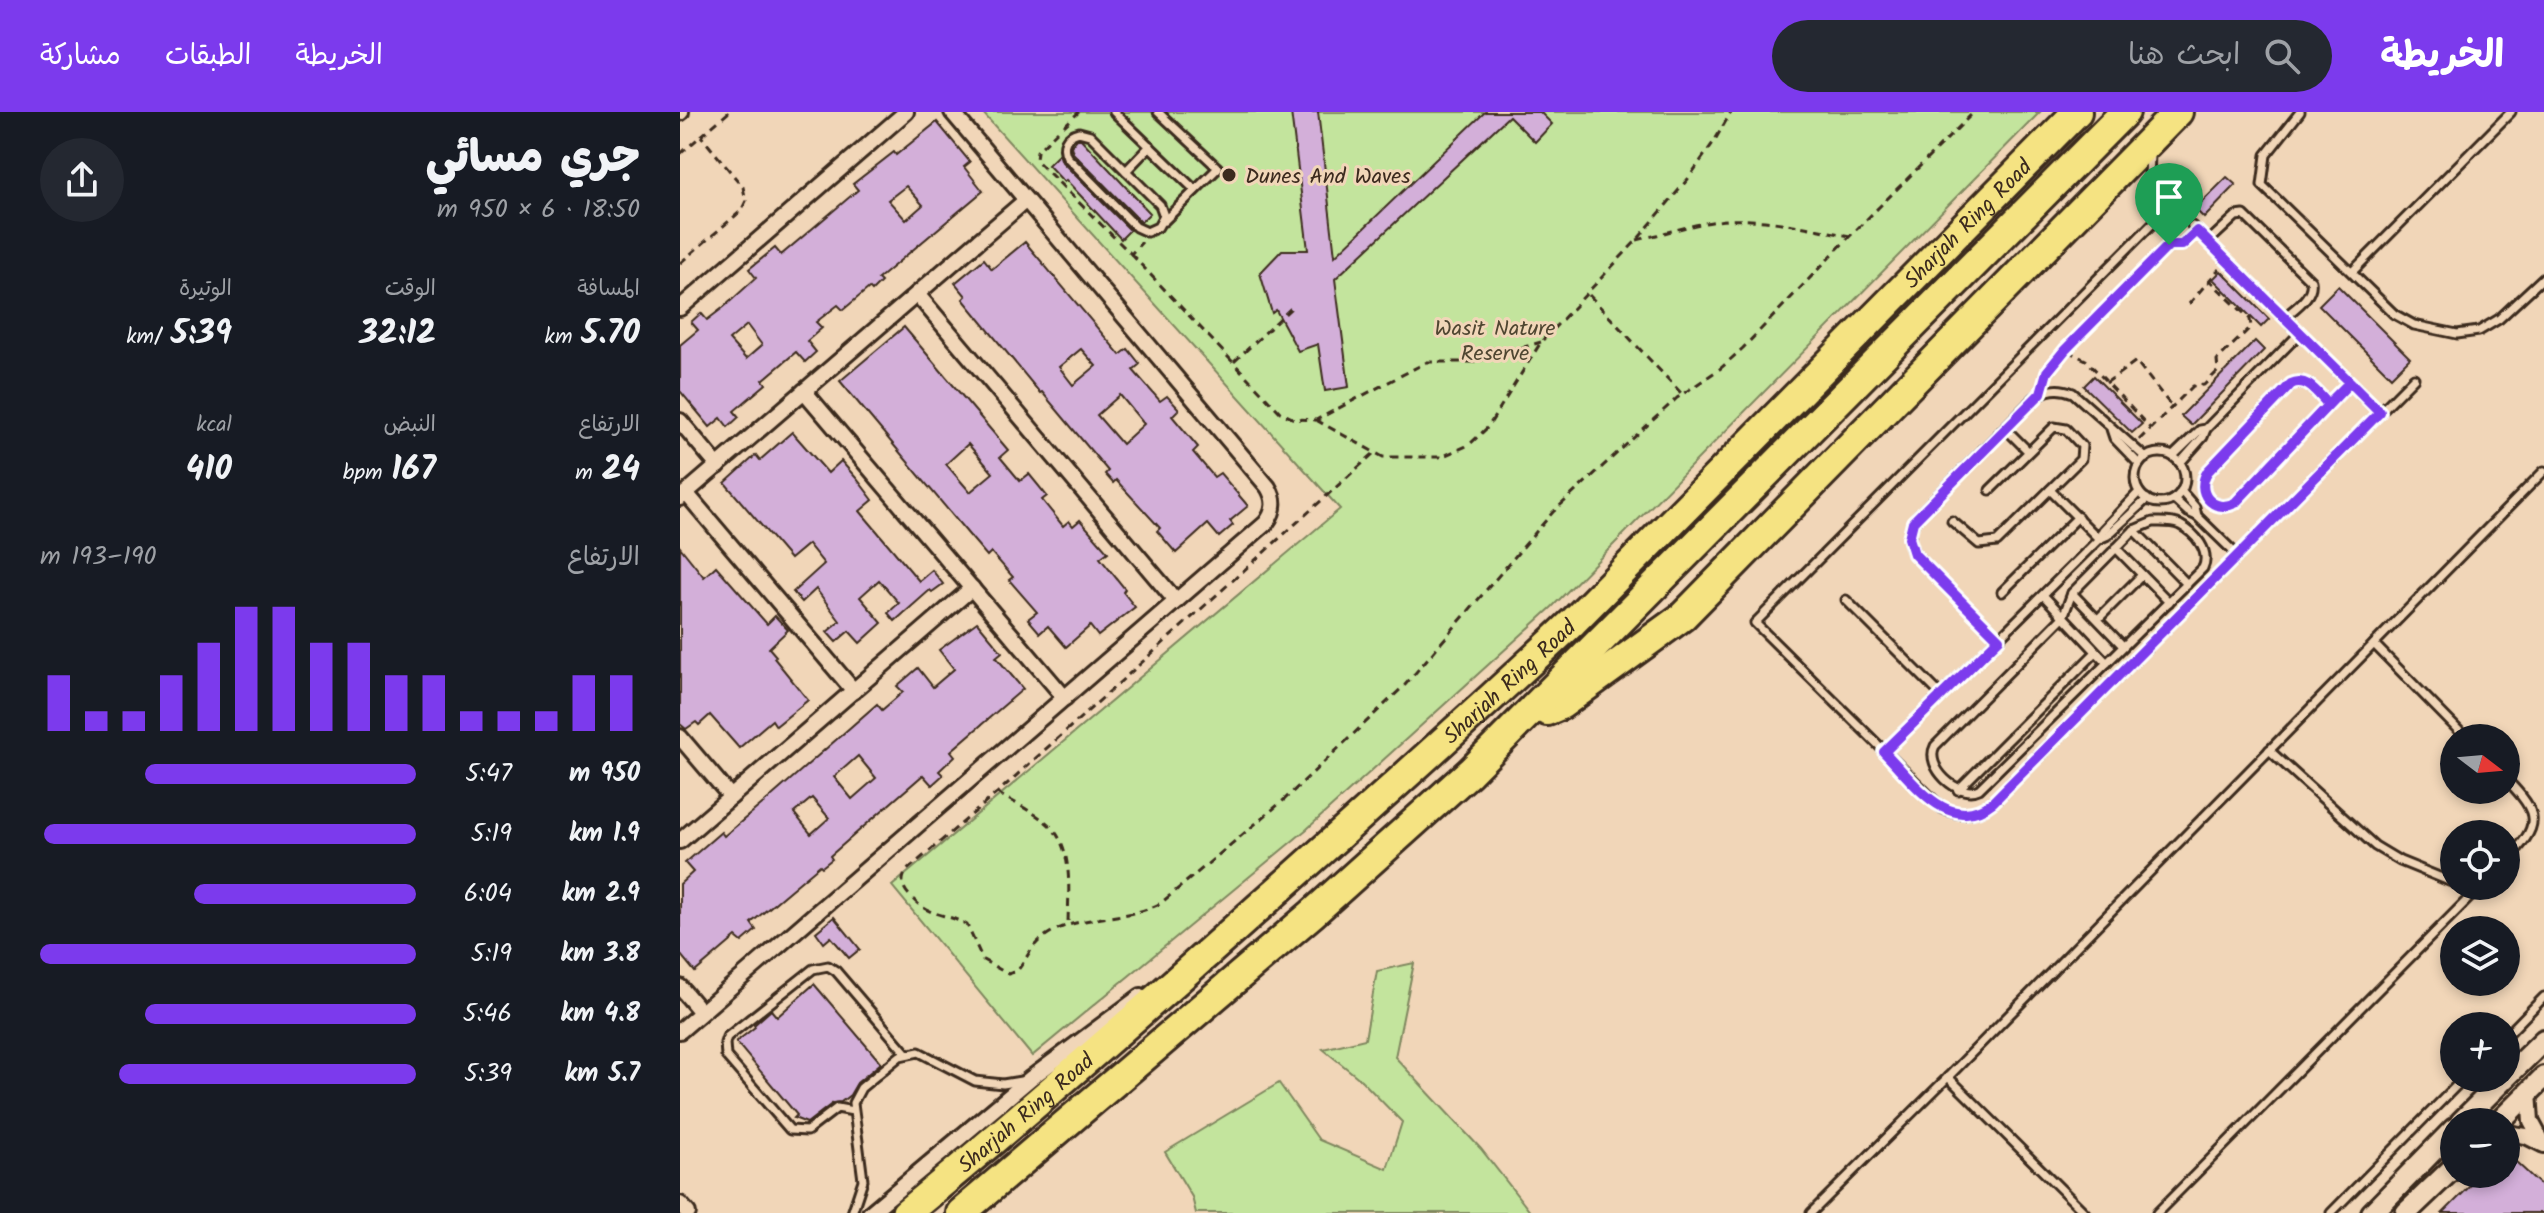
<!DOCTYPE html>
<html lang="ar">
<head>
<meta charset="utf-8">
<style>
	:root { --surface:#171b24; --page:#242831; --text:#f1f3f6; --muted:#9ea1a6; --accent:#7c3aed }
	body { margin:0; font-family:Kalam,"Playpen Sans Arabic",sans-serif; background:var(--page); color:var(--text); direction:rtl; height:100vh; display:flex; flex-direction:column; font-size:30px; white-space:nowrap }
	* { box-sizing:border-box; margin:0 }
	p { font-size:26px; color:var(--muted) }
	.icon { flex:none; width:44px; height:44px; fill:none; stroke:currentColor; stroke-width:2; stroke-linecap:round; stroke-linejoin:round }
	.map { position:relative; flex:1; overflow:hidden; direction:ltr }
	.details { display:flex; flex-direction:column; background:var(--surface); width:680px }
	.details>* { flex:none }
	.needle { width:52px; rotate:106deg }
	.controls { position:absolute; left:1760px; top:612px; display:grid; gap:16px }
	.controls a { display:grid; place-items:center; width:80px; height:80px; border-radius:50%; background:var(--surface); box-shadow:0 4px 12px #0003; font-size:40px }
	.pin { position:absolute; display:grid; place-items:center; width:68px; height:68px; color:#fff; margin:-82px -34px; border-radius:50% 50% 50% 0; rotate:-45deg; box-shadow:0 0 8px #0007 }
	.pin .icon { rotate:45deg }
	.round { display:grid; place-items:center; flex:none; width:84px; height:84px; border-radius:42px; background:var(--page) }
	.summary { display:flex; align-items:center; justify-content:space-between; height:136px; padding:0 40px }
	h1 { font-size:44px; font-weight:800; line-height:60px }
	.figures { display:grid; grid-template-columns:repeat(3,1fr); gap:12px; height:136px; padding:8px 40px }
	.figures div { display:grid; align-content:center }
	.figures b { font-size:34px; font-weight:800 }
	.figures small { font-size:22px; font-weight:400 }
	.figures p { font-size:22px }
	.chart { height:224px; padding:16px 40px }
	.chart p { display:flex; justify-content:space-between }
	.chart svg { width:100%; height:144px; margin-top:8px; stroke:var(--accent); stroke-width:6 }
	ul { padding:0 40px; list-style:none; font-size:26px }
	li { display:grid; grid-template-columns:128px 96px 1fr; align-items:center; height:60px }
	li i { height:20px; border-radius:10px; background:var(--accent) }
	header { display:flex; align-items:center; gap:48px; box-sizing:border-box; height:112px; padding:0 40px; background:var(--accent); color:#fff }
	header strong { font-size:38px }
	nav { display:flex; gap:44px; margin-inline-start:auto; font-size:28px }
	.search { width:560px; height:72px; background:var(--page); display:flex; align-items:center; gap:20px; box-sizing:border-box; padding:0 28px; border-radius:44px; color:var(--muted); font-size:30px }
	main { display:flex; flex:1; min-height:0 }
	.map>svg:first-child { display:block }
</style>
</head>
<body>
<header>
<strong>الخريطة</strong>
<div class="search"><svg class="icon" aria-label="search" viewBox="0 0 24 24"><circle cx="10" cy="10" r="6"/><path d="M15 15l6 6"/></svg>ابحث هنا</div>
<nav><a>الخريطة</a><a>الطبقات</a><a>مشاركة</a></nav>
</header>
<main>
<div class="map">
<svg width="1864" height="1101" viewBox="0 0 1864 1101">
	<rect width="100%" height="100%" fill="#f1d6b8"/>
	<filter id="ink" filterUnits="userSpaceOnUse"><feTurbulence type="fractalNoise" baseFrequency=".0125" numOctaves="2"/><feDisplacementMap in="SourceGraphic" scale="16" xChannelSelector="R" yChannelSelector="G"/><feConvolveMatrix kernelMatrix="1 2 1 2 8 2 1 2 1" color-interpolation-filters="sRGB"/></filter>
	<g filter="url(#ink)">
		<g fill="#c3e49d" stroke="#7f875e" stroke-width="2">
			<path d="M302,0H1360L872,495L627,717L352,944L212,774L660,397Z"/>
			<path d="M734,851L715,945L801,1037L851,1101H516L512,1085L485,1040L599,971L639,1028L707,1057L722,1010L681,968L643,937L685,927L697,859Z"/>
		</g>
		<g fill="#d3afd9" stroke="#3b2a1e" stroke-width="2" fill-rule="evenodd">
			<path d="M611,0H638L655,144L805,0H860L872,12L855,30L829,4L655,167L669,275L645,279L638,232L618,239L596,198L592,201L580,161L602,138H628Z"/>
			<path d="M257,10L290,50L284,55L303,79L198,167L201,170L192,179L189,176L163,198L158,193L136,210L142,216L127,229L136,240L125,250L116,240L83,268L86,272L54,299L59,305L48,315L41,306L30,315L0,279V233L18,218L11,210L21,201L27,208L44,195L76,166L69,157L95,136L101,143L178,78L173,72L214,40L216,43ZM226,74L243,93L226,108L208,88ZM67,213L82,233L66,247L49,228Z"/>
			<path d="M397,27H401L470,101L461,110L393,41L391,34Z"/>
			<path d="M379,42L382,50L450,118L441,127L386,68L384,70L368,53Z"/>
			<path d="M1547,65L1556,73L1524,106L1515,97Z"/>
			<path d="M345,130L440,243L448,237L460,252L453,258L480,289L487,284L499,297L492,304L518,335L513,340L534,365L540,361L568,394L550,409L553,413L539,425L528,412L496,441L477,419L480,416L436,368L433,371L425,362L428,359L362,280L360,281L283,187L286,184L275,171L304,147L312,157ZM401,237L416,254L393,273L379,255ZM440,283L464,312L442,332L417,303Z"/>
			<path d="M1541,159L1589,207L1581,215L1533,167Z"/>
			<path d="M1658,174L1730,246L1711,265L1639,193Z"/>
			<path d="M224,215L328,338L320,345L340,369L349,362L367,384L362,388L383,414L389,409L393,414L400,408L428,440L420,446L445,477L443,480L455,495L418,524L410,514L386,535L368,514L360,521L348,507L357,500L329,468L333,465L311,440L307,444L289,423L160,269ZM288,332L313,361L290,380L266,352Z"/>
			<path d="M1575,229L1584,238L1511,313L1501,304Z"/>
			<path d="M1414,264L1462,312L1452,321L1404,274Z"/>
			<path d="M112,320L148,361L161,349L177,367L193,388L180,399L239,469L252,458L263,472L252,480L250,478L215,509L208,501L219,491L199,468L180,485L202,511L180,531L169,519L156,530L147,520L160,509L136,477L122,490L113,480L144,452L128,432L110,447L45,371L76,343L80,348Z"/>
			<path d="M0,435L24,465L36,454L87,512L95,504L108,518L89,536L96,544L94,546L128,588L96,614L92,608L59,636L30,603L19,613L16,610L6,617L0,612Z"/>
			<path d="M297,510L322,540L316,545L343,577L271,639L275,644L259,659L263,663L252,673L243,663L150,744L152,747L142,755L140,753L71,811L76,818L62,830L56,825L15,860L0,842V772L13,760L5,751L41,720L44,724L93,683L197,592L202,598L223,580L217,574L238,556L253,575L274,557L259,538ZM178,644L196,666L172,687L154,665ZM132,686L149,706L131,722L114,701Z"/>
			<path d="M154,805L180,837L169,846L151,825L144,831L136,820Z"/>
			<path d="M134,872L201,951L177,971L170,983L161,990L153,991L127,1011L114,1006L117,1003L56,930L75,915L74,913L91,898L97,905Z"/>
			<path d="M1826,1049H1835L1864,1076V1101H1763L1802,1062H1826Z"/>
		</g>
		<g fill="none" stroke-linecap="round" stroke-linejoin="round">
			<g stroke="#3b2a1e" stroke-width="13">
				<g id="service">
					<path d="M434,0L515,78"/>
					<path d="M478,0L538,56L484,109"/>
					<path d="M1620,0L1586,43L1582,73L1714,202L1734,213L1777,222L1799,219L1819,207L1864,165"/>
					<path d="M399,20L410,23L480,93L484,104L478,115L467,120L456,115L387,45C381,33 386,23 399,20Z"/>
					<path d="M1470,43L1469,66L1505,106"/>
					<path d="M446,59L470,34"/>
					<path d="M1491,93L1075,511L1263,697C1282,705 1297,703 1313,690L1734,266"/>
					<path d="M1512,114L1700,300"/>
					<path d="M1528,130L1556,104L1564,103L1631,169C1634,184 1615,196 1605,205"/>
					<path d="M1672,160L1831,0"/>
					<path d="M1648,292C1638,282 1627,264 1611,272L1528,359C1514,380 1532,401 1555,391L1670,270"/>
					<path d="M1325,316L1348,339"/>
					<path d="M1431,317L1434,326L1459,352"/>
					<circle cx="1480" cy="366" r="25"/>
					<path d="M1493,344L1520,318L1526,317L1620,221"/>
					<path d="M1500,351L1523,325L1526,317"/>
					<path d="M1370,378L1419,427"/>
					<path d="M1501,379L1515,395L1517,404"/>
					<path d="M1494,387L1508,400L1517,404L1558,444"/>
					<path d="M1272,409L1299,432L1317,430L1401,347L1402,334L1386,317L1374,315L1310,378"/>
					<path d="M1473,410C1481,410 1492,409 1500,413C1515,421 1531,439 1523,456L1299,677C1278,687 1244,655 1255,634L1383,505L1392,481L1454,418Z"/>
					<path d="M1454,418L1507,472"/>
					<path d="M1419,427L1428,423L1467,387"/>
					<path d="M1436,436L1489,490"/>
					<path d="M1322,480L1398,405"/>
					<path d="M1392,481L1443,534"/>
					<path d="M1363,483L1427,551"/>
					<path d="M1166,488L1262,584"/>
					<path d="M1418,507L1462,463"/>
					<path d="M1319,527L1234,442C1227,428 1229,416 1238,404L1354,286C1367,277 1378,275 1393,281L1466,346"/>
					<path d="M1694,532L1786,626"/>
					<path d="M1589,638L1695,734L1720,749L1774,771"/>
					<path d="M1204,640L1419,427L1423,418L1459,380"/>
					<path d="M1826,667C1861,703 1861,713 1826,749"/>
					<path d="M1278,678L1416,540"/>
					<path d="M1782,774L1796,779"/>
					<path d="M1826,924L1864,885"/>
					<path d="M1268,965L1405,1101"/>
					<path d="M173,999L157,996L127,1019L110,1018L46,944L45,931L47,925L133,857L148,854L156,859L226,941"/>
					<path d="M172,1101L183,1068L173,991L181,976L220,944L239,940L295,969L323,972L341,969"/>
					<path d="M1131,1101L1268,965L1864,359"/>
					<path d="M1477,1101L1801,774"/>
					<path d="M1651,1101L1784,966"/>
				</g>
			</g>
			<g stroke="#3b2a1e" stroke-width="20">
				<g id="minor">
					<path d="M0,1L1,0"/>
					<path d="M237,182L496,489"/>
					<path d="M0,196L226,0"/>
					<path d="M124,279L385,586"/>
					<path d="M0,309L38,354"/>
					<path d="M6,381L174,579"/>
					<path d="M0,386L346,88"/>
					<path d="M0,625L51,685"/>
					<path d="M0,729L292,476"/>
					<path d="M0,875L21,900"/>
					<path d="M0,919L586,411C595,399 596,388 588,375L272,0"/>
					<path d="M1849,980L1851,1009L1864,1033"/>
					<path d="M1826,1021L1846,1024L1862,1032"/>
					<path d="M0,1092L8,1101"/>
					<path d="M190,1101L351,966L461,884"/>
				</g>
			</g>
			<g stroke="#3b2a1e" stroke-width="26">
				<g id="secondary">
					<path d="M1826,965L1864,928"/>
					<path d="M1781,1010L1825,966"/>
					<path d="M1819,1010L1864,965"/>
					<path d="M1692,1101L1774,1017"/>
					<path d="M1726,1101L1774,1055"/>
				</g>
			</g>
			<g stroke="#3b2a1e" stroke-width="34">
				<g id="motorway">
					<path d="M867,599L881,593L1002,505L1498,0"/>
					<path id="s1" d="M226,1101C349,1000 469,894 588,787C690,696 793,604 893,510L1397,0"/>
					<path d="M281,1101L632,802L790,660L1445,0"/>
				</g>
			</g>
			<g stroke="#3b2a1e" stroke-width="3" stroke-dasharray="8 6" stroke-linecap="butt">
				<path d="M384,14L399,0"/>
				<path d="M378,19L357,39L356,48L451,142L462,130"/>
				<path d="M0,42L49,0"/>
				<path d="M957,128C987,121 1018,110 1048,108C1090,106 1129,116 1170,124"/>
				<path d="M451,142L600,300L614,307L636,308L747,250H794L861,230"/>
				<path d="M0,151L61,99L66,89L63,75L21,24"/>
				<path d="M909,183L1002,282"/>
				<path d="M1509,192L1539,157"/>
				<path d="M1387,239L1406,248L1471,317"/>
				<path d="M554,250L611,196"/>
				<path d="M1364,270C1372,241 1463,159 1489,133L1501,134L1509,127"/>
				<path d="M1426,271L1456,249L1492,295"/>
				<path d="M636,308L703,345H761L789,333L808,315L861,230L957,128L1008,67L1035,28L1051,0"/>
				<path d="M1459,328L1513,274L1524,273L1538,259L1537,248L1571,215L1570,207L1529,168"/>
				<path d="M693,342L317,681L226,759C221,769 222,775 229,783C250,807 263,799 287,813L303,848L328,862L337,859C344,851 348,841 355,833C386,799 443,812 481,791L605,687L725,573L873,400L997,286L1041,256L1063,236L1170,124L1294,0"/>
				<path d="M317,681C333,690 352,699 367,711C395,735 388,780 388,814"/>
			</g>
			<use href="#service" stroke="#f1d6b8" stroke-width="7"/>
			<use href="#minor" stroke="#f1d6b8" stroke-width="14"/>
			<use href="#secondary" stroke="#f1d6b8" stroke-width="20"/>
			<use href="#motorway" stroke="#f5e382" stroke-width="28"/>
		</g>
	</g>
	<g fill="none" stroke-linecap="round" stroke-linejoin="round" filter="url(#ink)">
		<g stroke="#fff" stroke-width="16">
			<path id="route" d="M1489,133L1385,238L1367,260L1361,281L1233,410L1229,426L1234,442L1319,527L1204,640C1233,669 1269,725 1313,690L1700,300L1670,270L1555,391C1533,402 1514,380 1528,359L1611,272C1627,264 1638,282 1648,292L1670,270L1517,119L1502,133H1489"/>
		</g>
		<use href="#route" stroke="#7c3aed" stroke-width="10"/>
	</g>
	<circle fill="#3b2a1e" stroke="#f1d6b8" stroke-width="3" cx="549" cy="63" r="8"/>
	<g text-anchor="middle" stroke-width="6" stroke-linejoin="round" paint-order="stroke">
		<g font-size="22" fill="#3b2a1e" stroke="#f1d6b8" text-anchor="start">
			<text x="565" y="71">Dunes And Waves</text>
		</g>
		<g font-size="22" fill="#3b2a1e" stroke="#f1d6b8">
			<text dy="8" stroke="none"><textPath href="#s1" startOffset="1452">Sharjah Ring Road</textPath></text>
			<text dy="8" stroke="none"><textPath href="#s1" startOffset="804">Sharjah Ring Road</textPath></text>
			<text dy="8" stroke="none"><textPath href="#s1" startOffset="156">Sharjah Ring Road</textPath></text>
		</g>
		<g font-size="22" fill="#4f4631" stroke="#f1d6b8">
			<text x="815" y="223">Wasit Nature<tspan x="815" dy="25">Reserve</tspan></text>
		</g>
	</g>
</svg>
<div class="controls">
<a><svg class="needle" viewBox="-14 -14 28 28"><path d="M0-13l5 13h-10z" fill="#e53935"/><path d="M0 13l5-13h-10z" fill="#9ea1a6"/></svg></a>
<a><svg class="icon" aria-label="locate" viewBox="0 0 24 24"><circle cx="12" cy="12" r="6"/><path d="M12 2v4M12 18v4M2 12h4M18 12h4"/></svg></a>
<a><svg class="icon" aria-label="layers" viewBox="0 0 24 24"><path d="M12 4l9 5-9 5-9-5zM3 14l9 5 9-5"/></svg></a>
<a>+</a>
<a>−</a>
</div>
<div class="pin" style="left:1489px;top:133px;background:#1e9e55"><svg class="icon" aria-label="arrive" viewBox="0 0 24 24"><path d="M6 21V4h12l-3 4 3 4H6"/></svg></div>
</div>
<section class="details">
<div class="summary"><div><h1>جري مسائي</h1><p>18:50 · 6 × 950 m</p></div><a class="round"><svg class="icon" aria-label="share" viewBox="0 0 24 24"><path d="M12 15V3M7 8l5-5 5 5M5 13v7h14v-7"/></svg></a></div>
<div class="figures">
<div><p>المسافة</p><b>5.70<small> km</small></b></div>
<div><p>الوقت</p><b>32:12</b></div>
<div><p>الوتيرة</p><b>5:39<small> /km</small></b></div>
</div>
<div class="figures">
<div><p>الارتفاع</p><b>24<small> m</small></b></div>
<div><p>النبض</p><b>167<small> bpm</small></b></div>
<div><p>kcal</p><b>410</b></div>
</div>
<div class="chart"><p><span>الارتفاع</span>190–193 m</p>
<svg viewBox="0 0 160 44" preserveAspectRatio="none"><path d="M5 44V27M15 44V38M25 44V38M35 44V27M45 44V17M55 44V6M65 44V6M75 44V17M85 44V17M95 44V27M105 44V27M115 44V38M125 44V38M135 44V38M145 44V27M155 44V27"/></svg>
</div>
<ul>
<li><b>950 m</b>5:47<i style="width:72%"></i></li>
<li><b>1.9 km</b>5:19<i style="width:99%"></i></li>
<li><b>2.9 km</b>6:04<i style="width:59%"></i></li>
<li><b>3.8 km</b>5:19<i style="width:100%"></i></li>
<li><b>4.8 km</b>5:46<i style="width:72%"></i></li>
<li><b>5.7 km</b>5:39<i style="width:79%"></i></li>
</ul>
</section>
</main>
</body>
</html>
